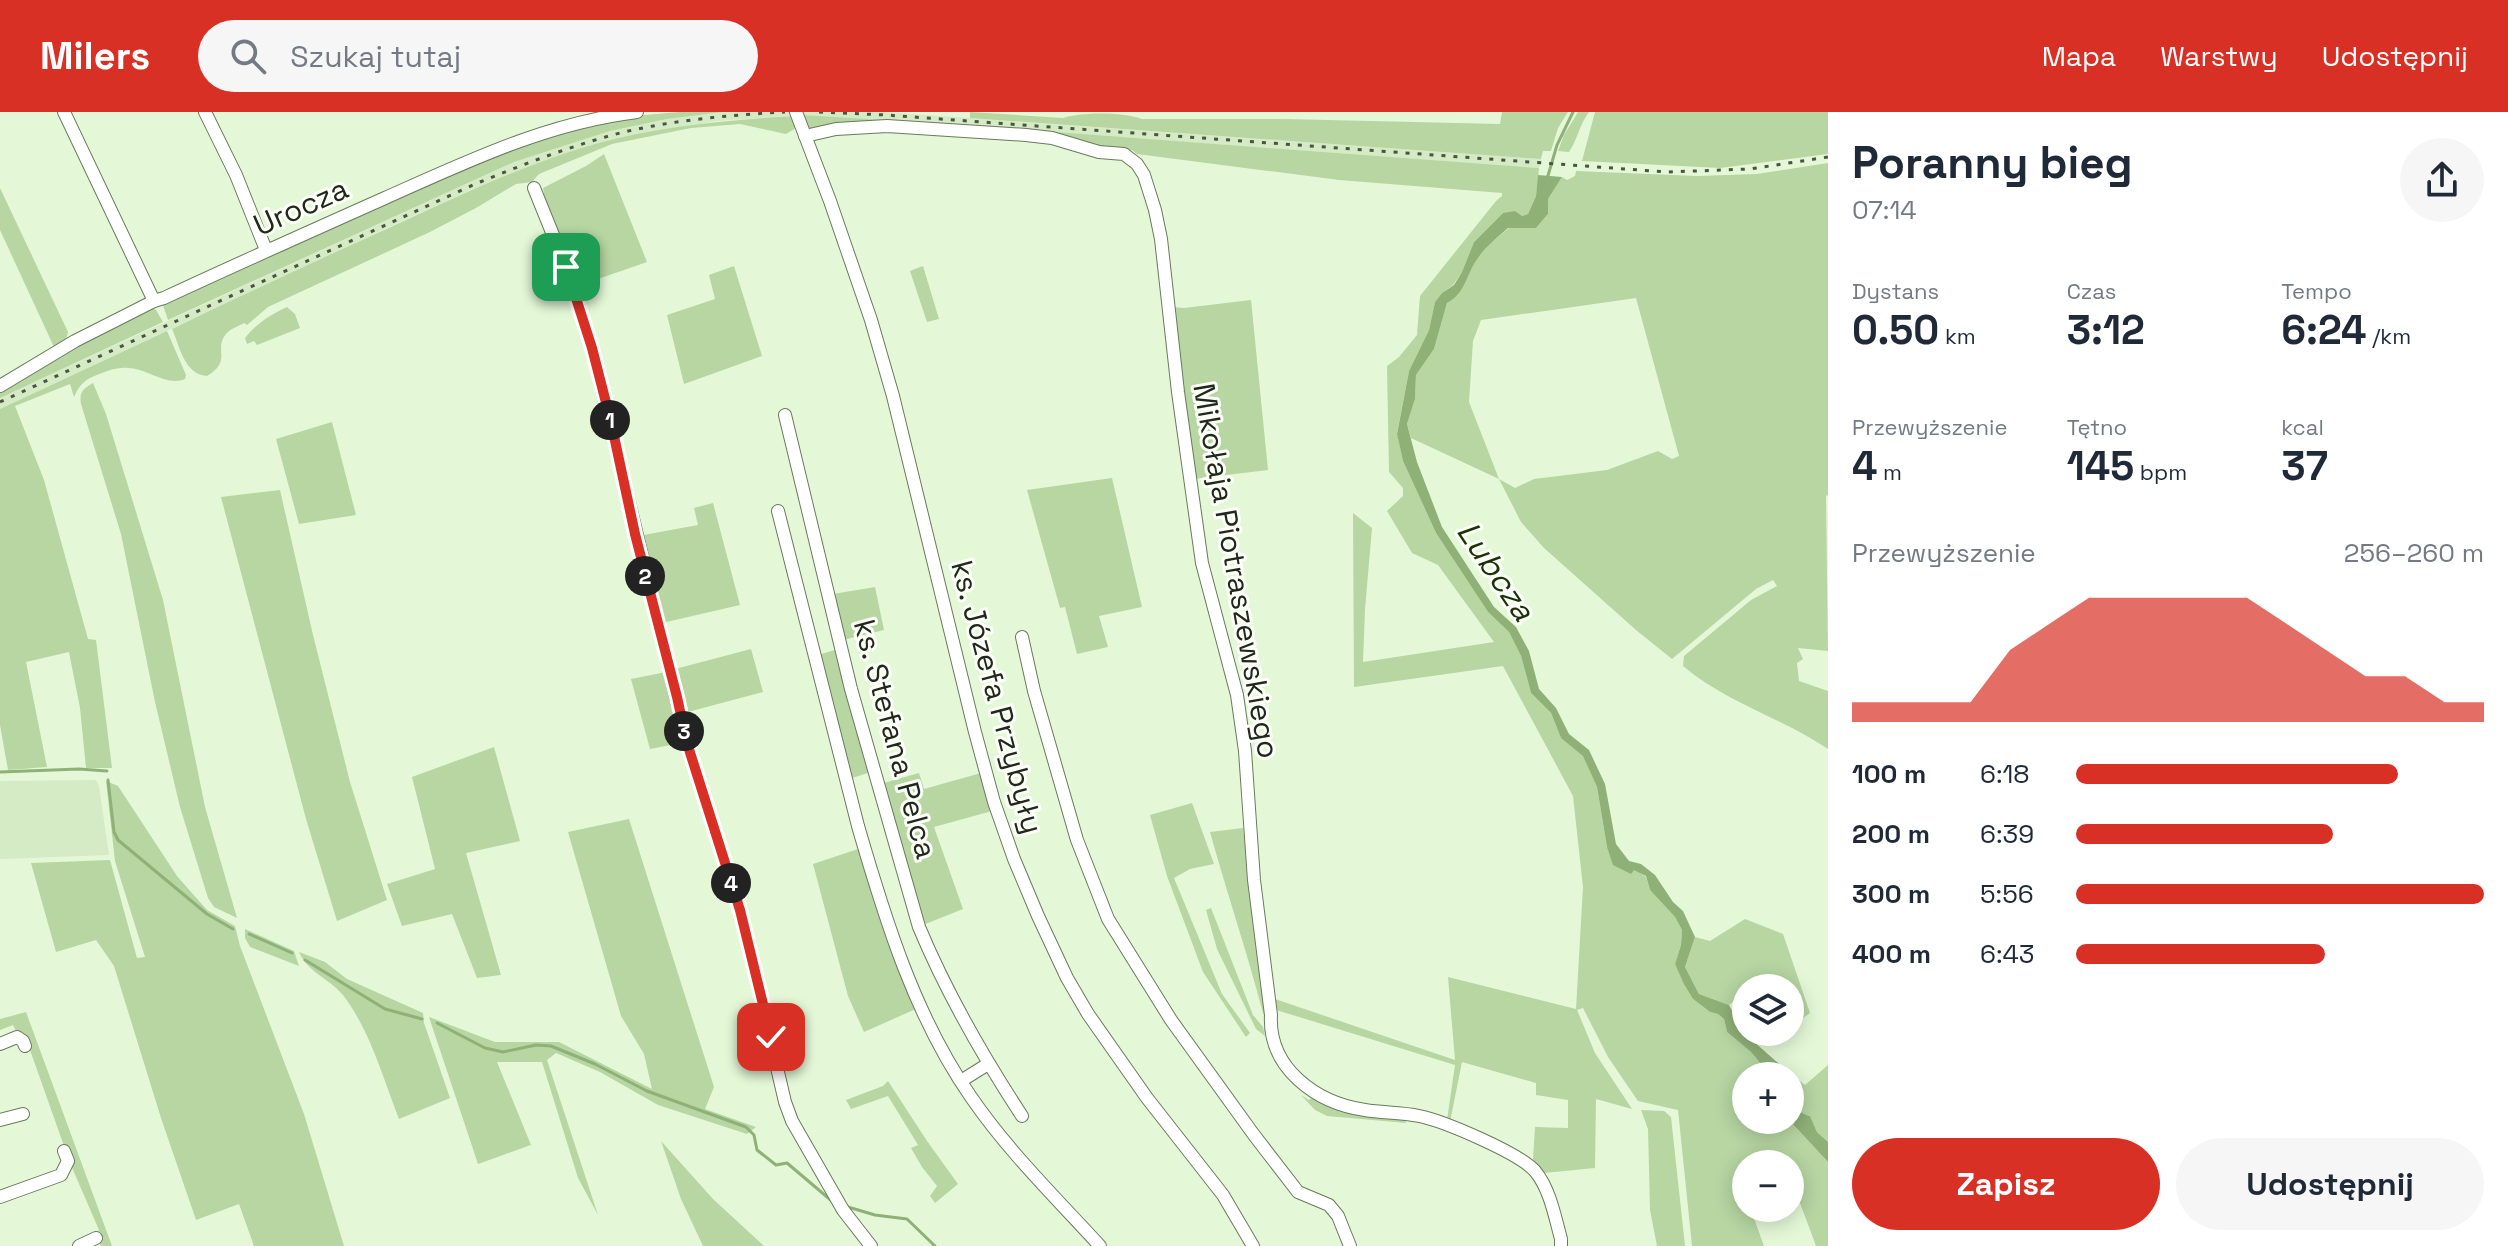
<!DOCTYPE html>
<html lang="pl">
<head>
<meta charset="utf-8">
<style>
	:root { --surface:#fff; --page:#f6f6f7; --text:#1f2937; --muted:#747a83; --accent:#d93025 }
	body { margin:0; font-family:"Space Grotesk",sans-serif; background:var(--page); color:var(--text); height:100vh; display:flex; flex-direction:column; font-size:30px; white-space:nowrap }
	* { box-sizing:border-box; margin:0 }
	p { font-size:26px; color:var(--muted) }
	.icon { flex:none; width:44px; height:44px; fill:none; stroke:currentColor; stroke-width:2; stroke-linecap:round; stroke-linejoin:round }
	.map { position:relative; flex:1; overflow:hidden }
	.drawer { display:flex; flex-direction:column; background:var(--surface); width:680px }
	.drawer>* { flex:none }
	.tools { position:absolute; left:1732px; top:862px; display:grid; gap:16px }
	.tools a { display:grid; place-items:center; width:72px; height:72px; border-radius:50%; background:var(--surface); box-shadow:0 4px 20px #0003; font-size:40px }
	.pin { position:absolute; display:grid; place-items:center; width:68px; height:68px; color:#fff; margin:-34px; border-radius:16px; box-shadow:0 4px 12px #0006 }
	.km { position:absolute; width:40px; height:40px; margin:-20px; border-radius:50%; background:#222; color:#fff; font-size:22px; line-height:40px; text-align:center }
	.round { display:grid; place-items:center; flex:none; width:84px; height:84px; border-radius:42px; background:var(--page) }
	.overview { display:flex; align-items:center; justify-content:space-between; height:136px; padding:0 24px }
	h1 { font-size:44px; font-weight:800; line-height:60px }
	.metrics { display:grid; grid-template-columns:repeat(3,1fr); gap:12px; height:136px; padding:8px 24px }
	.metrics div { display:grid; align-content:center }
	.metrics b { font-size:40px; font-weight:800 }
	.metrics small { font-size:22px; font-weight:400 }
	.metrics p { font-size:22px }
	.chart { height:224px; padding:16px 24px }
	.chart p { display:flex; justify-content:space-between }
	.chart svg { width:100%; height:144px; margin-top:8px; fill:var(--accent); opacity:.7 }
	.action { display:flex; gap:16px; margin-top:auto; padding:16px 24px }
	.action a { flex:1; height:92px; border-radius:48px; background:var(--accent); color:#fff; font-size:32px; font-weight:800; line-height:92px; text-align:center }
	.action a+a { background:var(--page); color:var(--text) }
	ul { padding:0 24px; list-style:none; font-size:26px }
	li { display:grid; grid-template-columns:128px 96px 1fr; align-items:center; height:60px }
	li i { height:20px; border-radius:10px; background:var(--accent) }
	header { display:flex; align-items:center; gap:48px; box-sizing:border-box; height:112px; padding:0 40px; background:var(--accent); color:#fff }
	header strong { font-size:38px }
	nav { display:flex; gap:44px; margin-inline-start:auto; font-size:28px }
	.search { width:560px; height:72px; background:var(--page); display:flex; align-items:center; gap:20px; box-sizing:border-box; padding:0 28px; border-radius:44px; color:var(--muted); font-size:30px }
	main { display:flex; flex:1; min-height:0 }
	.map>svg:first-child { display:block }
</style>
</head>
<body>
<header>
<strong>Milers</strong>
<div class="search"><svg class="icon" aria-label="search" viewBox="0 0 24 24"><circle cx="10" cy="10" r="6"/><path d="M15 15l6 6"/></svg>Szukaj tutaj</div>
<nav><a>Mapa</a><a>Warstwy</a><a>Udostępnij</a></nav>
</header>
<main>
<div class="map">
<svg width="1828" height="1134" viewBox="0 0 1828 1134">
	<rect width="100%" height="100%" fill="#e4f8d7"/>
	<g fill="#d4ebc5">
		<path d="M723,0H884L1541,47L1539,56L920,10L802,3L718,9L648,20L596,32L536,52L468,79L374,122L0,297V286L514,50L610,19L667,7Z"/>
		<path d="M96,668L99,674L109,743L0,747V669Z"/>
	</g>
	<g fill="#b7d6a2" fill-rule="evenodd">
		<path d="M679,0H723L667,7L610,19L514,50L168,208L163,193L504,37L622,5Z"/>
		<path d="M970,0L1063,6C1084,0 1121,0 1142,7H1285L1500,12L1502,0H1568L1558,16L1551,39H1543L1541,47L970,6Z"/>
		<path d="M1578,0H1589C1579,13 1578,27 1569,40L1558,39L1564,23Z"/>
		<path d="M1595,0H1828V42L1720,56L1582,49Z"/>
		<path d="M802,3L921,10L1539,56L1536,84L1528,102L1522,104L1503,101L1474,130L1462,160L1453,173L1442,181L1435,190L1429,218L1409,259L1397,321L1403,349L1436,421L1488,500L1509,520L1521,544L1531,581L1551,601L1561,626L1583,643L1597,675L1607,735L1646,765L1650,778L1675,805L1682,818L1681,833L1675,852L1693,887L1710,900L1718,902L1724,907L1727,920L1751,940L1771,964H1746V1008H1789L1828,1050V1134H1816L1797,1083L1790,1084V1052H1746V1096H1755L1751,1098L1764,1134H1692L1678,998L1638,989L1608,945L1583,896L1577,898L1595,941L1632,997L1596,987L1595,1056L1544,1061L1533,1047L1535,1015L1568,1016V988L1536,983V971L1462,950L1450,1010L1447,1008L1455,953L1273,897L1272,886L1455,948L1448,865L1576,897L1583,775L1573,684L1503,554L1354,575L1353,401L1372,416L1365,497L1363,550L1494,530L1438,453L1412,441L1387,399L1403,384V376L1389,360L1387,254L1399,245L1417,223L1420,184L1496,89L1502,84V81L1339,68L1137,42L1132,38L1099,37L1027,21L807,18Z"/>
		<path d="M794,4L796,16L786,22L740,12L691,16L612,32L539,62L532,70L516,72L476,96L430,120L268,195L247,213L244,211C239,214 230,217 226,222C213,238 233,248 207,264C184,262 180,235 172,217C249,180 326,144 404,109C466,80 529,51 595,32C660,14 727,8 794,4Z"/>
		<path d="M604,42L647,150L575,175L545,88L543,76L586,54Z"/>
		<path d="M1828,51V383L1826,384L1828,539L1798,536L1803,547L1797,551L1799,569L1828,579V637C1780,605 1727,591 1683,554L1684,544L1751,488L1777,474L1773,468L1756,477L1672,547L1636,518L1544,436L1521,410L1499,367L1411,326L1407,312L1415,287L1416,263L1434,237L1447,191C1465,182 1466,164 1476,149C1484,136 1497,126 1509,116H1536L1548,102V87L1562,65L1567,68L1575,64L1576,59L1697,64L1757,62ZM1636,186L1679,344L1672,347L1658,339L1607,358L1534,367L1515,376L1499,367L1469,290L1473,229L1481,208Z"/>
		<path d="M0,76L68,220L66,228L54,235L0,118Z"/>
		<path d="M734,154L762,244L684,272L667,203L715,187L709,163Z"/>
		<path d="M923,154L939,207L927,210L910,159Z"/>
		<path d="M1251,188L1268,358L1193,367L1172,195L1184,196Z"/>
		<path d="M150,195L156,198L163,210L0,286V279L21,264Z"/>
		<path d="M287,195L295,202L300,216L257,233L254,229L247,232L245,226C257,211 270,203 287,195Z"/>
		<path d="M167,219L186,263L185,267C167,275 146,256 128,256C119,255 110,258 102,261C87,266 80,271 74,285L70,272L15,294L44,368L88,527L96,528L112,656H86L80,596L69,540L26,550L47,655L8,658L0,613V297Z"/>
		<path d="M93,271L106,302L163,488L205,695L237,806L214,795L208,786L180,695L155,590L121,422L81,292C79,280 83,277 93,271Z"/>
		<path d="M332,310L356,403L299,412L276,327Z"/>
		<path d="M1112,366L1142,495L1099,504L1108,535L1077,542L1065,495L1060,496L1027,378Z"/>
		<path d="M280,378L313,523L350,670L387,788L337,809L306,707L221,385Z"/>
		<path d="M713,391L740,493L662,511L638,424L698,413L694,396Z"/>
		<path d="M875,475L884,518L843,528L833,482Z"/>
		<path d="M751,537L763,580L684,601L675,557Z"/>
		<path d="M838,537L871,660L849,667L818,543Z"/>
		<path d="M666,560L681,631L650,637L631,567Z"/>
		<path d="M494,635L520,729L466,741L501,863L477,866L452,802L402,814L387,772L435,757L412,665Z"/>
		<path d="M919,661L924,677L981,661L992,699L934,715L963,797L923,813L880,672Z"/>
		<path d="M106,669L118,674L177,764L207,798L235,814L240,834L304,1002L344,1134H254L239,1092L196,1108L161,1006L114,854L96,828L56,840L31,751L110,748L137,846L145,845L115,749Z"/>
		<path d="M1192,691L1214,752L1190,757L1174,766L1222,882L1250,921L1246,925L1203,860L1167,764L1150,703Z"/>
		<path d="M629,707L714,975L705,997L756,1015L747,1022L658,993L600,960L556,941L547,948L598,1103L578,1066L542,950H497L531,1033L478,1052L429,905L495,930H559L652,977L644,942L621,904L568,720Z"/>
		<path d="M1243,716L1267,907L1263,901C1247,840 1227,781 1210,720Z"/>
		<path d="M861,736L918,896L864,920L848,884L813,752Z"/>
		<path d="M1211,796L1253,903L1263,915L1265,924L1256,917L1217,837L1206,798Z"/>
		<path d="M1745,807L1783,822L1810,901L1790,916V876H1746V884L1743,881L1729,893L1699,882L1685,855L1695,825L1710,829Z"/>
		<path d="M245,817L294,839L299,854L250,835L245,826Z"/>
		<path d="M299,840L325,850L347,867L423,901L424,911L450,986L399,1007C383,966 370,918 343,883C329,866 308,861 299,840Z"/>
		<path d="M26,900L112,1134H101L95,1121L99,1118L70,1051L24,921H17L13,913L0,918V907Z"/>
		<path d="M1828,953V1030L1817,1020L1810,1004L1802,1002L1794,996L1790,964H1788L1787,959L1805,973Z"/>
		<path d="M888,969L927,1029L958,1072L935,1091L930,1084L937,1074L922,1055L911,1036L918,1033L888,984L851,997L846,988L883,974Z"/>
		<path d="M1301,983L1309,988L1314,984L1404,1005L1406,1011L1327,1004L1315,998Z"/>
		<path d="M1641,998L1664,999L1671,1005L1685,1134H1657L1650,1098L1648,1017Z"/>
		<path d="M661,1029L713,1087L764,1134H703L681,1087Z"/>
	</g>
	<g fill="#8fb178">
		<path d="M1538,63L1562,65L1548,87V102L1536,116H1508C1497,126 1484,136 1476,149C1466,164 1465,182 1447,191L1434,237L1416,263L1415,287L1407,312L1417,350L1442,415L1494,495L1516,515L1529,539L1539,577L1556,596L1569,622L1589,638L1605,672L1616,732L1629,749L1641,752L1655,763L1673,790L1683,799L1695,825L1685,855L1699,882L1729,893L1744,921L1787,959L1788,964H1771L1751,940L1727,920L1724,907L1718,902L1710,900L1693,887L1684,872L1675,852L1681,833L1682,818L1675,805L1650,778L1646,764L1634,758L1631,762L1613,753L1607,735L1597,675L1583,644L1561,626L1551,601L1531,581L1521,544L1509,520L1488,500L1436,421L1403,349L1397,322L1409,259L1429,218L1435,190L1442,181L1454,173L1462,160L1474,130L1503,101L1515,99L1522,104L1528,102L1536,84Z"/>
		<path d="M1790,976C1793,991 1794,1000 1810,1004L1817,1020L1828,1030V1050L1789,1008Z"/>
	</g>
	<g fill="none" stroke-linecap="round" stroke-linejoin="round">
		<g stroke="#8fb178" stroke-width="3">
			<path d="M1547,67L1557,33L1573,0"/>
			<path d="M0,660L79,657L107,659"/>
			<path d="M108,668L114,720L118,728L207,802L233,817"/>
			<path d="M249,822L292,841"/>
			<path d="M305,848L385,897L422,907"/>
			<path d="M437,911L485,936L503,940L536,933L551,934L595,952L647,979L746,1015L754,1023L757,1038L776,1053L787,1051L833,1090"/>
			<path d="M848,1095L875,1103L907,1107L935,1134"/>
		</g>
		<g stroke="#697a5e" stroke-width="14">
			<g id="minor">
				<path d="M64,0L154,189"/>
				<path d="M205,0L236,63L266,138"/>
				<path d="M796,0L830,89L871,208L893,284L975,620L994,690L1014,747L1038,804L1067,866L1088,902L1147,986L1223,1083L1253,1134"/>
				<path d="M805,24L836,17L887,14L1026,23L1052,26L1099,40L1124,42L1137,52L1144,63L1155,98L1161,127L1178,280L1202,451L1237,583L1245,639L1254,768L1271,903C1268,956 1316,991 1365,998C1383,1001 1401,1000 1419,1004C1444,1009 1519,1041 1535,1059C1550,1077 1555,1105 1561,1127V1134"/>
				<path d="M534,76L566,155L592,236L687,631L741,801L785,990L792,1009L843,1098L871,1134"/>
				<path d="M0,274L75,229L154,189L164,186C237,152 311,119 385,86C468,49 547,11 637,0"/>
				<path d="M785,303L851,577L919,815C947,882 982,943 1022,1004"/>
				<path d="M778,399L858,714C885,807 915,905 971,985C1008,1039 1056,1086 1100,1134"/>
				<path d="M1022,525L1034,579L1077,728L1108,807L1171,908L1254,1023L1298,1080L1329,1093L1338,1104L1350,1134"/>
				<path d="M0,932L17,925L23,929L25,934"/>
				<path d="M961,969L988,952"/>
				<path d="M0,1008L23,1002"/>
				<path d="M0,1085L61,1063L68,1049L64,1039"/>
				<path d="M79,1134L96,1126"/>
			</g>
		</g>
		<use href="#minor" stroke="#fff" stroke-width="12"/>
		<g stroke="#4a5443" stroke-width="3" stroke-dasharray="4 8" stroke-linecap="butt">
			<path d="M819,0L886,3L1667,60L1750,57L1828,45"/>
			<path d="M0,290L475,72C522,53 570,34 620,21C673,8 730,3 785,0"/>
		</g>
	</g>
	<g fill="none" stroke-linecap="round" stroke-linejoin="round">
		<g stroke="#fff" stroke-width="16">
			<path id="route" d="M566,155L592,236L611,310L635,422L677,585L687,631L740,798L771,925"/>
		</g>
		<use href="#route" stroke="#d93025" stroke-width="10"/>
	</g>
	<g text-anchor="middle" stroke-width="6" stroke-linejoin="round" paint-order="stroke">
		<g font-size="30" fill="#20271b" stroke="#fbfff8">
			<text transform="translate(301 95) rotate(-24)" y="10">Urocza</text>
			<text transform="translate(1236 459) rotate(80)" y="10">Mikołaja Piotraszewskiego</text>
			<text transform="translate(997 585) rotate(75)" y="10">ks. Józefa Przybyły</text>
			<text transform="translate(895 627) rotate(75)" y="10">ks. Stefana Pelca</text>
		</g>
		<g font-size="32" font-style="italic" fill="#1c3108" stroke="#fbfff8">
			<text transform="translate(1496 459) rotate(56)" y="11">Lubcza</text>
		</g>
	</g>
</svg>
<div class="tools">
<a><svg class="icon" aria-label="layers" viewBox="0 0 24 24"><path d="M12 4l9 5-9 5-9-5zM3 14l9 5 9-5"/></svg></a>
<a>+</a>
<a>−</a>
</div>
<div class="pin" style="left:566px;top:155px;background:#1e9e55"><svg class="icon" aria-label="arrive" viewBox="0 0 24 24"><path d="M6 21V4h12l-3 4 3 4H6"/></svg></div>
<div class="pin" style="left:771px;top:925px;background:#d93025"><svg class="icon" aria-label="check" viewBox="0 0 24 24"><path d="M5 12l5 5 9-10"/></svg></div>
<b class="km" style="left:610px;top:308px">1</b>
<b class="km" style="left:645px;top:464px">2</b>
<b class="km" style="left:684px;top:619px">3</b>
<b class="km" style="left:731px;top:771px">4</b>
</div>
<section class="drawer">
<div class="overview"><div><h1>Poranny bieg</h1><p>07:14</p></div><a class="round"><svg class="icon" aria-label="share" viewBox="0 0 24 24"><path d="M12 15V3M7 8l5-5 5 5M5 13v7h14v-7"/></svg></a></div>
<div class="metrics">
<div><p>Dystans</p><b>0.50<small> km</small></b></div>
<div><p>Czas</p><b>3:12</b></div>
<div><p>Tempo</p><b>6:24<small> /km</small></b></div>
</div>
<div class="metrics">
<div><p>Przewyższenie</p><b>4<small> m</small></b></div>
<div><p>Tętno</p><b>145<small> bpm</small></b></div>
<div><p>kcal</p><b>37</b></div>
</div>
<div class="chart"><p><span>Przewyższenie</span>256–260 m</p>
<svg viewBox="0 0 160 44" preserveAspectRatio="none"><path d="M0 44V38L10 38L20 38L30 38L40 22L50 14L60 6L70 6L80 6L90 6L100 6L110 14L120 22L130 30L140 30L150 38L160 38V44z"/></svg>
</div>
<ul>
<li><b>100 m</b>6:18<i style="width:79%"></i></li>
<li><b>200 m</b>6:39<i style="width:63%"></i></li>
<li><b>300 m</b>5:56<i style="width:100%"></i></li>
<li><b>400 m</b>6:43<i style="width:61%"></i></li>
</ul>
<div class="action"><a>Zapisz</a><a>Udostępnij</a></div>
</section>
</main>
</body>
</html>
